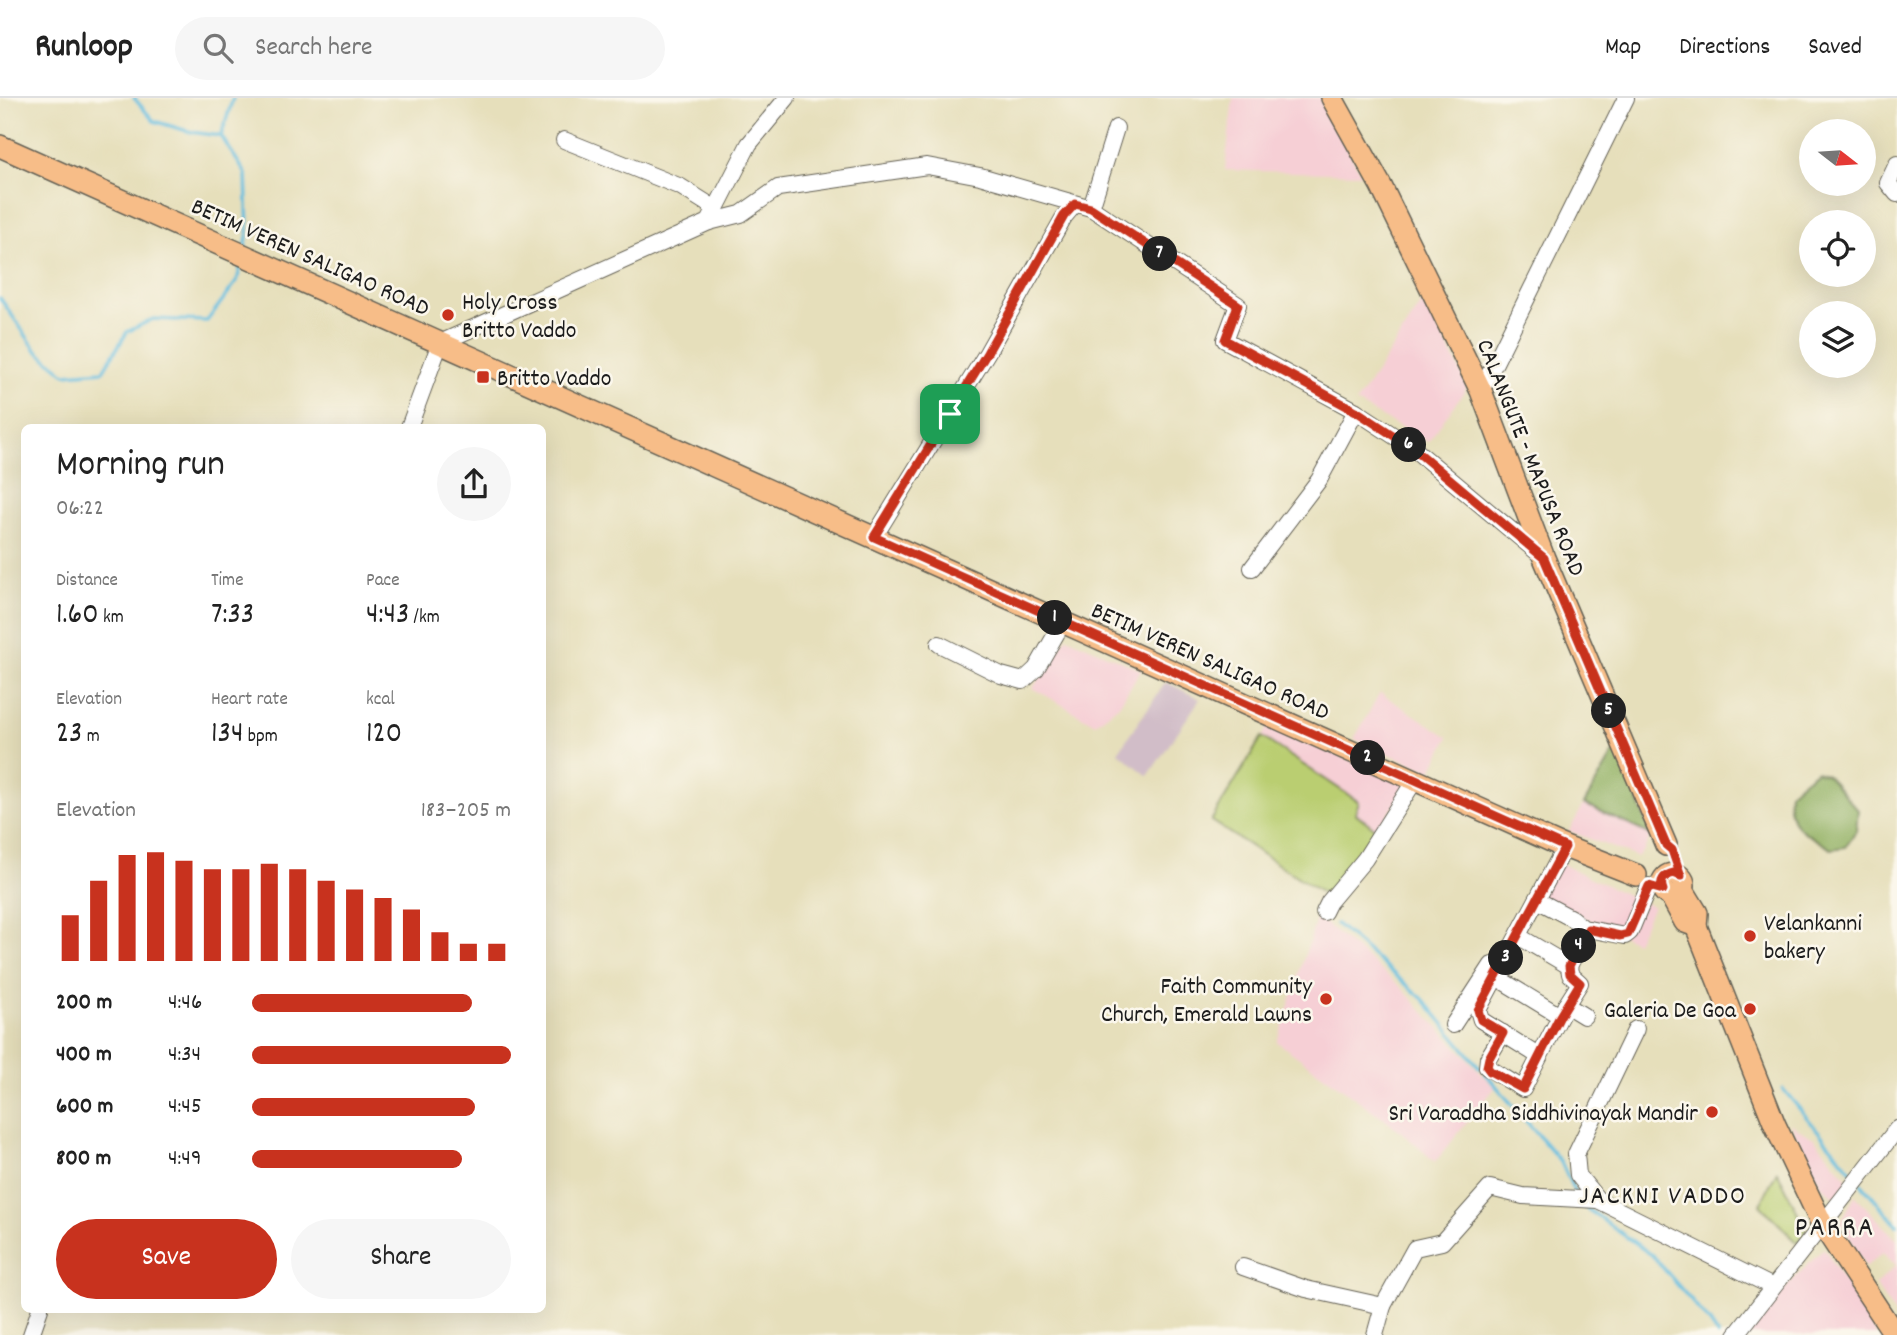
<!DOCTYPE html>
<html lang="en">
<head>
<meta charset="utf-8">
<style>
	:root { --surface:#fff; --page:#f6f6f6; --text:#222; --muted:#767676; --line:#e0e0e0; --accent:#c8321e }
	body { margin:0; font-family:Dekko,sans-serif; background:var(--page); color:var(--text); height:100vh; display:flex; flex-direction:column; font-size:26px; white-space:nowrap }
	* { box-sizing:border-box; margin:0 }
	p { font-size:23px; color:var(--muted) }
	.icon { flex:none; width:38px; height:38px; fill:none; stroke:currentColor; stroke-width:2; stroke-linecap:round; stroke-linejoin:round }
	.map { position:relative; flex:1; overflow:hidden }
	.sheet { position:absolute; left:21px; top:326px; width:525px; height:889px; display:flex; flex-direction:column; background:var(--surface); border-radius:10px; box-shadow:0 7px 28px #0002 }
	.sheet>* { flex:none }
	.needle { width:46px; rotate:107deg }
	.buttons { position:absolute; left:1799px; top:21px; display:grid; gap:14px }
	.buttons a { display:grid; place-items:center; width:77px; height:77px; border-radius:50%; background:var(--surface); box-shadow:0 7px 28px #0002; font-size:35px }
	.pin { position:absolute; display:grid; place-items:center; width:60px; height:60px; color:#fff; margin:-30px; border-radius:14px; box-shadow:0 4px 10px #0006 }
	.km { position:absolute; width:35px; height:35px; margin:-18px; border-radius:50%; background:#222; color:#fff; font-size:19px; line-height:35px; text-align:center }
	.round { display:grid; place-items:center; flex:none; width:74px; height:74px; border-radius:37px; background:var(--page) }
	.overview { display:flex; align-items:center; justify-content:space-between; height:119px; padding:0 35px }
	h1 { font-size:38px; font-weight:600; line-height:52px }
	.metrics { display:grid; grid-template-columns:repeat(3,1fr); gap:10px; height:119px; padding:7px 35px }
	.metrics div { display:grid; align-content:center }
	.metrics b { font-size:30px; font-weight:600 }
	.metrics small { font-size:19px; font-weight:400 }
	.metrics p { font-size:19px }
	.chart { height:196px; padding:14px 35px }
	.chart p { display:flex; justify-content:space-between }
	.chart svg { width:100%; height:126px; margin-top:7px; stroke:var(--accent); stroke-width:6 }
	.cta { display:flex; gap:14px; margin-top:auto; padding:14px 35px }
	.cta a { flex:1; height:80px; border-radius:42px; background:var(--accent); color:#fff; font-size:28px; font-weight:600; line-height:80px; text-align:center }
	.cta a+a { background:var(--page); color:var(--text) }
	ul { padding:0 35px; list-style:none; font-size:23px }
	li { display:grid; grid-template-columns:112px 84px 1fr; align-items:center; height:52px }
	li i { height:18px; border-radius:9px; background:var(--accent) }
	header { display:flex; align-items:center; gap:42px; box-sizing:border-box; height:98px; padding:0 35px; background:var(--surface); border-bottom:2px solid var(--line) }
	header strong { font-size:33px }
	nav { display:flex; gap:38px; margin-inline-start:auto; font-size:24px }
	.search { width:490px; height:63px; background:var(--page); display:flex; align-items:center; gap:18px; box-sizing:border-box; padding:0 24px; border-radius:38px; color:var(--muted); font-size:26px }
	.map>svg:first-child { display:block }
</style>
</head>
<body>
<header>
<strong>Runloop</strong>
<div class="search"><svg class="icon" aria-label="search" viewBox="0 0 24 24"><circle cx="10" cy="10" r="6"/><path d="M15 15l6 6"/></svg>Search here</div>
<nav><a>Map</a><a>Directions</a><a>Saved</a></nav>
</header>
<div class="map">
<svg width="1897" height="1237" viewBox="0 0 1897 1237">
	<rect width="100%" height="100%" fill="#fbf7ec"/>
	<filter id="ink" filterUnits="userSpaceOnUse"><feTurbulence type="fractalNoise" baseFrequency=".0143" numOctaves="2"/><feDisplacementMap in="SourceGraphic" scale="14" xChannelSelector="R" yChannelSelector="G"/><feConvolveMatrix kernelMatrix="1 2 1 2 8 2 1 2 1" color-interpolation-filters="sRGB"/></filter>
	<filter id="wash" filterUnits="userSpaceOnUse"><feTurbulence type="fractalNoise" baseFrequency=".00686" numOctaves="4" result="noise"/><feDisplacementMap in="SourceGraphic" scale="28" xChannelSelector="R" yChannelSelector="G"/><feGaussianBlur stdDeviation="1.57" result="paint"/><feColorMatrix in="noise" values="0 0 0 0 0 0 0 0 0 0 0 0 0 0 0 0 0 1.4 0 .05"/><feComposite in="paint" operator="in"/></filter>
	<g filter="url(#wash)">
		<rect width="100%" height="100%" fill="#e6dfbb"/>
		<g fill="#f6cfd5">
			<path d="M1233,0H1322L1361,76L1225,72Z"/>
			<path d="M1424,202L1468,288L1428,344L1356,305Z"/>
			<path d="M1067,539L1141,572L1119,607L1095,626L1033,590Z"/>
			<path d="M1380,595L1449,639L1431,674L1354,641Z"/>
			<path d="M1269,627L1409,687L1377,732L1355,715L1359,704L1262,639Z"/>
			<path d="M1584,706L1651,737L1644,752L1637,759L1569,733Z"/>
			<path d="M1555,763L1653,809L1636,844L1536,797Z"/>
			<path d="M1317,819L1399,887L1495,990L1435,1064L1398,1031L1277,944Z"/>
			<path d="M1790,1025L1815,1041L1849,1082L1836,1100L1821,1087Z"/>
			<path d="M1855,1097L1897,1142V1219L1875,1187L1896,1167L1883,1155L1865,1169L1841,1124Z"/>
			<path d="M1824,1150L1877,1237H1745L1785,1190Z"/>
		</g>
		<path fill="#d1bdc8" d="M1166,584L1200,601L1148,678L1118,654Z"/>
		<g fill="#bace71" stroke="#6b7546" stroke-width="2">
			<path d="M1262,639L1359,704L1355,715L1377,732L1327,798L1211,723Z"/>
			<path d="M1777,1073L1806,1131L1798,1145L1760,1107Z"/>
		</g>
		<g fill="#93b163" stroke="#586640" stroke-width="2">
			<path d="M1617,649L1651,737L1584,706Z"/>
			<path d="M1816,673L1827,677L1858,712L1856,733L1845,749L1831,751C1806,735 1785,729 1789,694Z"/>
		</g>
		<g fill="none" stroke-linecap="round" stroke-linejoin="round">
			<g stroke="#60bcde" stroke-width="3.5">
				<path d="M134,0L154,23L191,34L221,38"/>
				<path d="M233,0L221,38L246,76L248,134L245,150"/>
				<path d="M0,200L36,252L65,276L103,273L127,234L153,221L207,223L237,183L242,164"/>
				<path d="M1336,826L1423,901L1480,970"/>
				<path d="M1486,976L1561,1064L1575,1095"/>
				<path d="M1783,991L1854,1076"/>
				<path d="M1861,1085L1897,1127"/>
				<path d="M1582,1107L1653,1158L1710,1225L1718,1237"/>
			</g>
		</g>
	</g>
	<g filter="url(#ink)">
		<g fill="none" stroke-linecap="round" stroke-linejoin="round">
			<g stroke="#636054" stroke-width="18">
				<g id="minor">
					<path d="M564,42L681,89L716,111"/>
					<path d="M1897,66L1888,85L1897,96"/>
					<path d="M1091,110L1116,30"/>
					<path d="M709,124L741,116L778,90L927,68L980,78L1091,110L1238,207L1225,242L1356,313L1414,351L1542,458"/>
					<path d="M1481,293L1626,0"/>
					<path d="M409,329L440,245L709,124L749,46L787,0"/>
					<path d="M874,439L987,255L1064,119L1075,106"/>
					<path d="M1252,470L1319,382L1356,313"/>
					<path d="M939,546L1001,577L1023,583L1036,571L1063,524"/>
					<path d="M1537,802L1571,820L1583,830L1625,838L1630,834L1649,788"/>
					<path d="M1324,814L1329,804L1365,761L1415,682"/>
					<path d="M1518,838L1569,868L1588,831"/>
					<path d="M1496,879L1560,918"/>
					<path d="M1566,907L1584,918"/>
					<path d="M1453,927L1492,867"/>
					<path d="M1503,935L1488,960L1487,969L1523,991L1566,907L1580,885L1570,876L1569,868"/>
					<path d="M1539,958L1481,922L1478,912L1565,749"/>
					<path d="M1598,1102L1578,1077L1576,1056L1636,931"/>
					<path d="M1243,1169L1306,1191L1383,1208L1415,1150L1442,1144L1490,1090L1523,1098L1598,1102L1773,1189"/>
					<path d="M31,1237L40,1211"/>
					<path d="M1375,1237L1383,1208"/>
					<path d="M1736,1237L1897,1031"/>
				</g>
			</g>
			<g stroke="#636054" stroke-width="24">
				<g id="major">
					<path d="M1332,0L1381,88L1481,293L1544,460L1666,747"/>
					<path d="M0,48L1560,747L1636,777"/>
					<circle cx="1673" cy="787" r="11"/>
					<path d="M1671,798L1685,824L1696,828L1697,815L1683,792"/>
					<path d="M1696,828L1775,1027L1822,1126L1895,1237"/>
				</g>
			</g>
			<use href="#minor" stroke="#fff" stroke-width="16"/>
			<use href="#major" stroke="#f7bd88" stroke-width="21"/>
		</g>
	</g>
	<g fill="none" stroke-linecap="round" stroke-linejoin="round" filter="url(#ink)">
		<g stroke="#fff" stroke-width="14">
			<path id="route" d="M1075,106L1091,110L1238,207L1225,242L1356,313L1414,351L1544,460L1666,747L1672,752L1681,778L1674,775C1664,777 1659,783 1663,792L1649,788L1628,836L1620,838L1588,831L1569,868L1570,876L1580,885L1560,918L1523,991L1490,973L1487,969L1489,960L1503,935L1481,922L1478,912L1565,749L874,439L987,255L1064,118Z"/>
		</g>
		<use href="#route" stroke="#c8321e" stroke-width="9"/>
	</g>
	<g fill="#c8321e" stroke="#fbf7ec" stroke-width="2.5">
		<circle cx="448" cy="217" r="7"/>
		<rect x="476" y="272" width="14" height="14" rx="3.5"/>
		<circle cx="1750" cy="838" r="7"/>
		<circle cx="1326" cy="901" r="7"/>
		<circle cx="1750" cy="911" r="7"/>
		<circle cx="1712" cy="1014" r="7"/>
	</g>
	<g text-anchor="middle" stroke-width="5" stroke-linejoin="round" paint-order="stroke">
		<g font-size="24" fill="#1c1c1c" stroke="#fbf7ec">
			<text transform="translate(311 158) rotate(24)" y="8">BETIM VEREN SALIGAO ROAD</text>
			<text transform="translate(1532 359) rotate(68)" y="8">CALANGUTE - MAPUSA ROAD</text>
			<text transform="translate(1211 562) rotate(24)" y="8">BETIM VEREN SALIGAO ROAD</text>
		</g>
		<g font-size="24" fill="#1c1c1c" stroke="#fbf7ec" text-anchor="start">
			<text x="462" y="211">Holy Cross<tspan x="462" dy="28">Britto Vaddo</tspan></text>
			<text x="497" y="287">Britto Vaddo</text>
			<text x="1764" y="832">Velankanni<tspan x="1764" dy="28">bakery</tspan></text>
			<text x="1312" y="895" text-anchor="end">Faith Community<tspan x="1312" dy="28">Church, Emerald Lawns</tspan></text>
			<text x="1736" y="919" text-anchor="end">Galeria De Goa</text>
			<text x="1698" y="1022" text-anchor="end">Sri Varaddha Siddhivinayak Mandir</text>
		</g>
		<g font-size="26" letter-spacing="2" fill="#1c1c1c" stroke="#fbf7ec">
			<text x="1663" y="1105">JACKNI VADDO</text>
		</g>
		<g font-size="28" letter-spacing="2" fill="#1c1c1c" stroke="#fbf7ec">
			<text x="1835" y="1137">PARRA</text>
		</g>
	</g>
</svg>
<div class="buttons">
<a><svg class="needle" viewBox="-14 -14 28 28"><path d="M0-13l5 13h-10z" fill="#e53935"/><path d="M0 13l5-13h-10z" fill="#767676"/></svg></a>
<a><svg class="icon" aria-label="locate" viewBox="0 0 24 24"><circle cx="12" cy="12" r="6"/><path d="M12 2v4M12 18v4M2 12h4M18 12h4"/></svg></a>
<a><svg class="icon" aria-label="layers" viewBox="0 0 24 24"><path d="M12 4l9 5-9 5-9-5zM3 14l9 5 9-5"/></svg></a>
</div>
<div class="pin" style="left:950px;top:316px;background:#1e9e55"><svg class="icon" aria-label="arrive" viewBox="0 0 24 24"><path d="M6 21V4h12l-3 4 3 4H6"/></svg></div>
<b class="km" style="left:1055px;top:520px">1</b>
<b class="km" style="left:1368px;top:660px">2</b>
<b class="km" style="left:1506px;top:860px">3</b>
<b class="km" style="left:1579px;top:848px">4</b>
<b class="km" style="left:1609px;top:613px">5</b>
<b class="km" style="left:1409px;top:347px">6</b>
<b class="km" style="left:1160px;top:156px">7</b>
<section class="sheet">
<div class="overview"><div><h1>Morning run</h1><p>06:22</p></div><a class="round"><svg class="icon" aria-label="share" viewBox="0 0 24 24"><path d="M12 15V3M7 8l5-5 5 5M5 13v7h14v-7"/></svg></a></div>
<div class="metrics">
<div><p>Distance</p><b>1.60<small> km</small></b></div>
<div><p>Time</p><b>7:33</b></div>
<div><p>Pace</p><b>4:43<small> /km</small></b></div>
</div>
<div class="metrics">
<div><p>Elevation</p><b>23<small> m</small></b></div>
<div><p>Heart rate</p><b>134<small> bpm</small></b></div>
<div><p>kcal</p><b>120</b></div>
</div>
<div class="chart"><p><span>Elevation</span>183–205 m</p>
<svg viewBox="0 0 160 44" preserveAspectRatio="none"><path d="M5 44V28M15 44V16M25 44V7M35 44V6M45 44V9M55 44V12M65 44V12M75 44V10M85 44V12M95 44V16M105 44V19M115 44V22M125 44V26M135 44V34M145 44V38M155 44V38"/></svg>
</div>
<ul>
<li><b>200 m</b>4:46<i style="width:85%"></i></li>
<li><b>400 m</b>4:34<i style="width:100%"></i></li>
<li><b>600 m</b>4:45<i style="width:86%"></i></li>
<li><b>800 m</b>4:49<i style="width:81%"></i></li>
</ul>
<div class="cta"><a>Save</a><a>Share</a></div>
</section>
</div>
</body>
</html>
